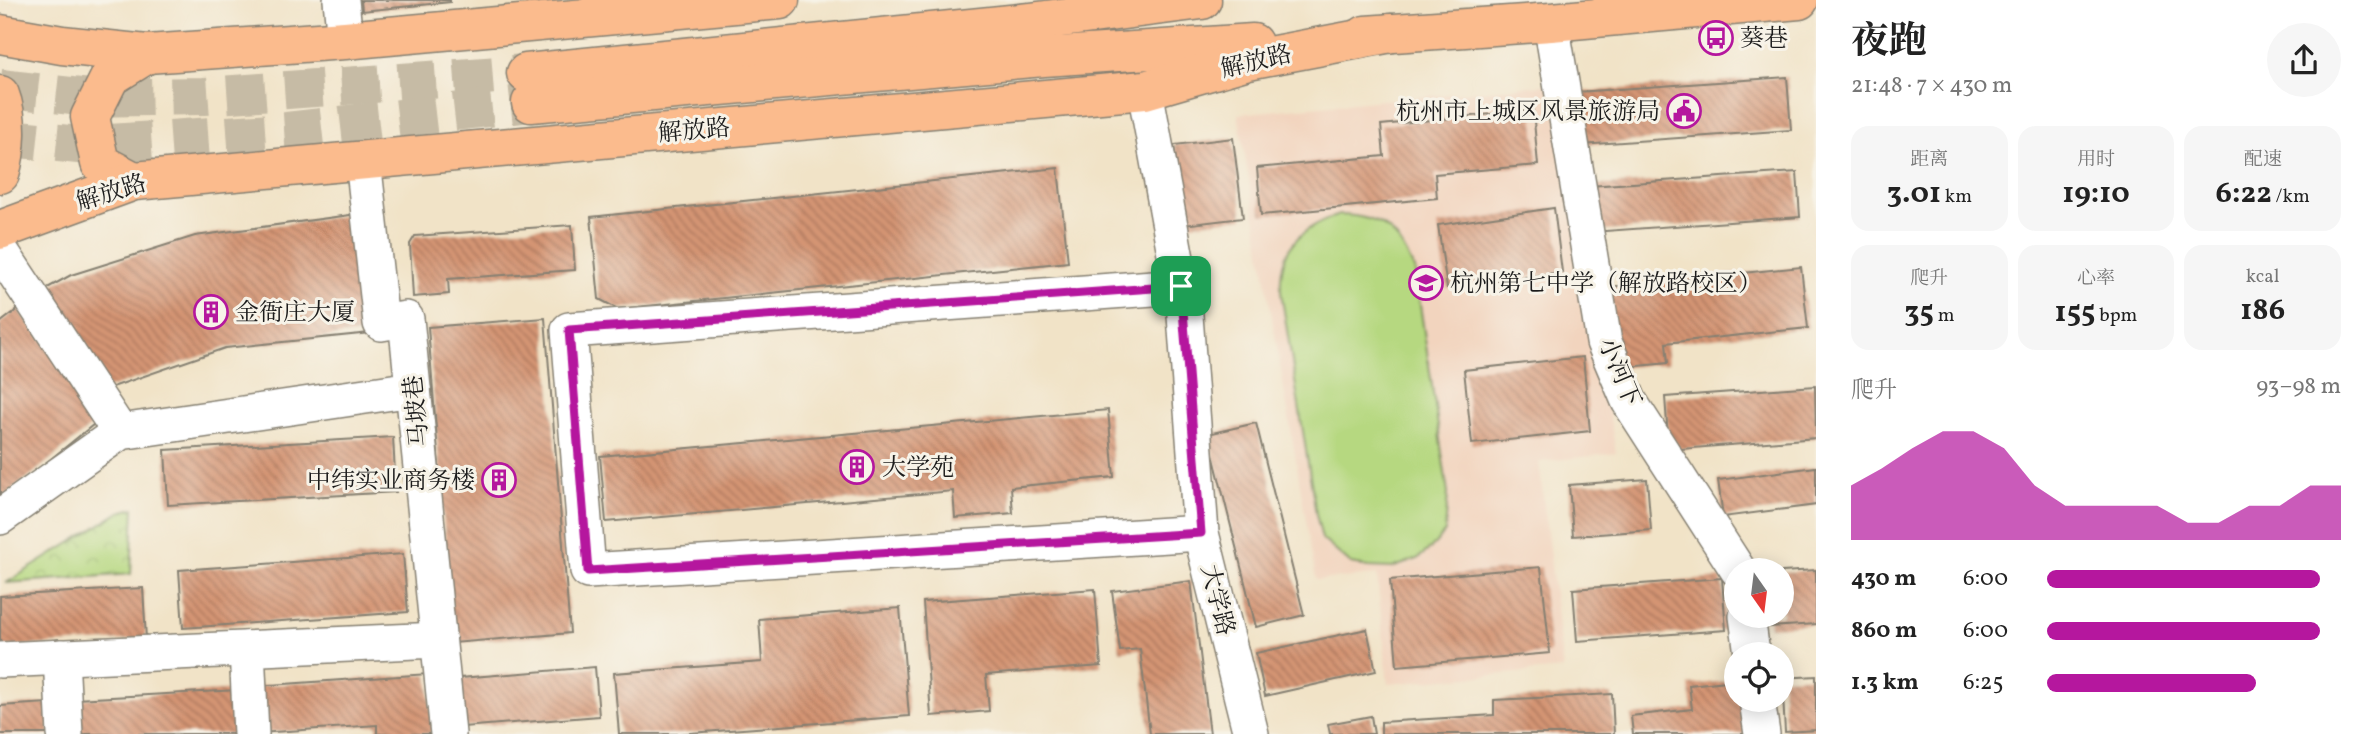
<!DOCTYPE html>
<html lang="zh">
<head>
<meta charset="utf-8">
<style>
	:root { --surface:#fff; --page:#f6f6f6; --text:#222; --muted:#767676; --accent:#b5179e }
	body { margin:0; font-family:Vollkorn,"Noto Serif SC",serif; background:var(--page); color:var(--text); height:100vh; display:flex; flex-direction:column; font-size:26px; white-space:nowrap }
	* { box-sizing:border-box; margin:0 }
	p { font-size:23px; color:var(--muted) }
	.icon { flex:none; width:38px; height:38px; fill:none; stroke:currentColor; stroke-width:2; stroke-linecap:round; stroke-linejoin:round }
	.map { position:relative; flex:1; overflow:hidden }
	.side { display:flex; flex-direction:column; background:var(--surface); width:560px }
	.side>* { flex:none }
	.needle { width:46px; rotate:166deg }
	.fabs { position:absolute; left:1724px; top:558px; display:grid; gap:14px }
	.fabs a { display:grid; place-items:center; width:70px; height:70px; border-radius:50%; background:var(--surface); box-shadow:0 4px 18px #0003; font-size:35px }
	.pin { position:absolute; display:grid; place-items:center; width:60px; height:60px; color:#fff; margin:-30px; border-radius:14px; box-shadow:0 4px 10px #0006 }
	.round { display:grid; place-items:center; flex:none; width:74px; height:74px; border-radius:37px; background:var(--page) }
	.summary { display:flex; align-items:center; justify-content:space-between; height:119px; padding:0 35px }
	h1 { font-size:38px; font-weight:700; line-height:52px }
	.metrics { display:grid; grid-template-columns:repeat(3,1fr); gap:10px; height:119px; padding:7px 35px }
	.metrics div { display:grid; align-content:center; border-radius:18px; background:var(--page); text-align:center }
	.metrics b { font-size:30px; font-weight:700 }
	.metrics small { font-size:19px; font-weight:400 }
	.metrics p { font-size:19px }
	.chart { height:196px; padding:14px 35px }
	.chart p { display:flex; justify-content:space-between }
	.chart svg { width:100%; height:126px; margin-top:7px; fill:var(--accent); opacity:.7 }
	ul { padding:0 35px; list-style:none; font-size:23px }
	li { display:grid; grid-template-columns:112px 84px 1fr; align-items:center; height:52px }
	li i { height:18px; border-radius:9px; background:var(--accent) }
	main { display:flex; flex:1; min-height:0 }
	.map>svg:first-child { display:block }
</style>
</head>
<body>
<main>
<div class="map">
<svg width="1816" height="734" viewBox="0 0 1816 734">
	<defs>
		<pattern id="park-crowns" width="20" height="18" patternUnits="userSpaceOnUse" patternTransform="scale(1.75)"><rect width="20" height="18" fill="#b6d880"/><path d="M2 6a3 3 0 1 1 6 0M12 15a3 3 0 1 1 6 0" fill="none" stroke="#9cb96e"/></pattern>
		<pattern id="building-back-hatch" width="6" height="6" patternUnits="userSpaceOnUse" patternTransform="scale(1.75)"><rect width="6" height="6" fill="#d49473"/><path d="M-1 5l2 2M0 0l6 6M5-1l2 2" fill="none" stroke="#ab785e"/></pattern>
	</defs>
	<rect width="100%" height="100%" fill="#f7f3e8"/>
	<filter id="ink" filterUnits="userSpaceOnUse"><feTurbulence type="fractalNoise" baseFrequency=".0143" numOctaves="2"/><feDisplacementMap in="SourceGraphic" scale="14" xChannelSelector="R" yChannelSelector="G"/><feConvolveMatrix kernelMatrix="1 2 1 2 8 2 1 2 1" color-interpolation-filters="sRGB"/></filter>
	<filter id="wash" filterUnits="userSpaceOnUse"><feTurbulence type="fractalNoise" baseFrequency=".00686" numOctaves="4" result="noise"/><feDisplacementMap in="SourceGraphic" scale="28" xChannelSelector="R" yChannelSelector="G"/><feGaussianBlur stdDeviation="1.57" result="paint"/><feColorMatrix in="noise" values="0 0 0 0 0 0 0 0 0 0 0 0 0 0 0 0 0 1.4 0 .05"/><feComposite in="paint" operator="in"/></filter>
	<g filter="url(#wash)">
		<rect width="100%" height="100%" fill="#f1e3c7"/>
		<path fill="#f2d4be" d="M1552,84L1616,453L1539,462L1563,669L1388,684L1377,575L1316,580L1238,114Z"/>
		<path fill="#b6d880" stroke="#697a4e" stroke-width="2" d="M1339,215C1385,216 1396,231 1415,271L1448,493L1445,532L1431,548L1417,559L1392,568L1368,567L1351,564L1322,539L1316,514L1281,292C1278,248 1300,228 1339,215Z"/>
		<path fill="url(#park-crowns)" stroke="#697a4e" stroke-width="2" d="M134,508L131,574L6,583L120,512Z"/>
		<g id="blocks">
			<g fill="url(#building-back-hatch)">
				<path d="M361,0H450V2L362,11Z"/>
				<path d="M1787,77L1791,130L1581,145L1577,92Z"/>
				<path d="M1533,110L1538,165L1435,174L1437,198L1261,215L1257,168L1384,156L1381,125Z"/>
				<path d="M1233,138L1243,218L1184,225L1174,145Z"/>
				<path d="M1058,168L1068,262L618,309L599,299L591,217Z"/>
				<path d="M1797,172L1800,217L1592,232L1589,186Z"/>
				<path d="M1554,208L1562,272L1447,288L1438,225Z"/>
				<path d="M358,214L370,333L225,348L98,392L42,291L71,275L195,236Z"/>
				<path d="M572,225L575,270L448,279L449,294L413,297L410,244L415,236Z"/>
				<path d="M1801,267L1808,328L1666,343L1668,363L1618,368L1610,287Z"/>
				<path d="M18,309L104,416L0,500V323Z"/>
				<path d="M545,318L570,633L453,643L428,327Z"/>
				<path d="M1583,357L1590,431L1472,444L1464,370Z"/>
				<path d="M1815,386L1816,438L1669,450L1665,397Z"/>
				<path d="M1108,410L1114,477L1011,487L1013,513L955,518L953,491L606,522L600,456Z"/>
				<path d="M1256,423L1304,615L1256,627L1208,434Z"/>
				<path d="M393,437L396,492L168,505L165,450Z"/>
				<path d="M1816,467V505L1723,517L1718,480Z"/>
				<path d="M1647,479L1651,530L1573,536L1569,485Z"/>
				<path d="M403,554L408,612L183,628L179,570Z"/>
				<path d="M1541,567L1550,653L1397,666L1390,580Z"/>
				<path d="M1816,570V624L1770,627L1769,616H1782V572Z"/>
				<path d="M1722,578L1726,630L1577,641L1573,589Z"/>
				<path d="M1191,581L1210,734H1150L1140,649L1120,651L1112,591Z"/>
				<path d="M143,588L146,639L0,647V596Z"/>
				<path d="M1095,589L1101,666L986,675L989,711L931,716L923,602Z"/>
				<path d="M900,608L909,716L677,734H619L614,673L762,662L759,619Z"/>
				<path d="M1367,629L1376,671L1265,696L1256,653Z"/>
				<path d="M595,667L599,716L463,727L460,678Z"/>
				<path d="M428,674L433,734H377V725L259,733L256,686Z"/>
				<path d="M1816,676V730L1785,732L1782,678Z"/>
				<path d="M1736,680V700H1746L1749,734H1633L1631,716L1692,709L1689,685Z"/>
				<path d="M238,690L241,734H78L76,699Z"/>
				<path d="M1612,694L1614,734H1381V722L1494,715V700Z"/>
				<path d="M48,703L50,734H0V706Z"/>
				<path d="M1371,716L1374,734H1330L1328,724Z"/>
			</g>
		</g>
	</g>
	<g filter="url(#ink)">
		<use href="#blocks" fill-opacity="0" stroke="#868072" stroke-width="2"/>
		<g fill="none" stroke-linecap="round" stroke-linejoin="round">
			<g stroke="#c6bba5" stroke-width="38" stroke-dasharray="38 19" stroke-linecap="butt">
				<path d="M0,88L90,98L204,96L526,73"/>
				<path d="M0,137L79,145L287,131L531,103"/>
			</g>
			<g stroke="#868072" stroke-width="38">
				<g id="minor">
					<path d="M341,0L345,40"/>
					<path d="M1551,22L1604,342L1629,401L1738,570"/>
					<path d="M1145,90L1184,302L1201,533L1251,734"/>
					<path d="M363,160L381,323L406,319L448,734"/>
					<path d="M0,250L120,432"/>
					<path d="M1181,286L569,330L588,571L1201,533"/>
					<path d="M0,517L120,432L413,389"/>
					<path d="M1747,616L1752,654"/>
					<path d="M247,649L251,734"/>
					<path d="M61,657L65,734"/>
					<path d="M0,660L438,640"/>
					<path d="M1757,700L1762,734"/>
				</g>
			</g>
			<g stroke="#868072" stroke-width="41">
				<g id="major">
					<path d="M0,34L62,45L147,54L345,40L780,0"/>
					<path d="M1365,35L1551,22L1799,0"/>
					<path d="M526,73L1030,22L1202,0"/>
					<path d="M0,95C9,118 7,150 0,174"/>
					<path d="M531,103L1044,57L1253,43"/>
					<path d="M134,181L100,163L90,117L110,77L147,54"/>
					<path d="M0,230L134,181L1145,90L1248,60L1391,33"/>
				</g>
			</g>
			<use href="#minor" stroke="#fff" stroke-width="35"/>
			<use href="#major" stroke="#fbbb8d" stroke-width="38"/>
		</g>
	</g>
	<g fill="none" stroke-linecap="round" stroke-linejoin="round" filter="url(#ink)">
		<g stroke="#fff" stroke-width="14">
			<path id="route" d="M1181,286L1201,533L588,571L569,330Z"/>
		</g>
		<use href="#route" stroke="#b5179e" stroke-width="9"/>
	</g>
	<defs>
		<g id="bus-ring" transform="scale(1.75)"><circle r="9.5" fill="#f7f3e8" stroke="#b5179e" stroke-width="1.5"/><path d="M-5-6H5V4H4V6H2V4H-2V6H-4V4H-5ZM-3.5-4V0h7V-4ZM-3.5 1.2v1.5H-2V1.2ZM2 1.2v1.5H3.5V1.2Z" fill="#b5179e"/></g>
		<g id="civic-ring" transform="scale(1.75)"><circle r="9.5" fill="#f7f3e8" stroke="#b5179e" stroke-width="1.5"/><path d="M-.6-6.5H3V-4.5H.6V-3L4-1V1h2V6H-6V1h2V-1L-.6-3ZM-1.2 2.5V6h2.4V2.5Z" fill="#b5179e"/></g>
		<g id="school-ring" transform="scale(1.75)"><circle r="9.5" fill="#f7f3e8" stroke="#b5179e" stroke-width="1.5"/><path d="M0-5L7-2L0 1L-7-2ZM-4 1L0 2.5L4 1V4Q0 6-4 4Z" fill="#b5179e"/></g>
		<g id="building-ring" transform="scale(1.75)"><circle r="9.5" fill="#f7f3e8" stroke="#b5179e" stroke-width="1.5"/><path d="M-4-6H4V6H1V3H-1V6H-4ZM-2.5-4.3h1.7v1.8h-1.7ZM.8-4.3h1.7v1.8H.8ZM-2.5-1h1.7V.8h-1.7ZM.8-1h1.7V.8H.8Z" fill="#b5179e"/></g>
	</defs>
	<g fill-rule="evenodd">
		<use href="#bus-ring" x="1716" y="38"/>
		<use href="#civic-ring" x="1684" y="111"/>
		<use href="#school-ring" x="1426" y="283"/>
		<use href="#building-ring" x="211" y="312"/>
		<use href="#building-ring" x="857" y="467"/>
		<use href="#building-ring" x="499" y="480"/>
	</g>
	<g text-anchor="middle" stroke-width="6" stroke-linejoin="round" paint-order="stroke">
		<g font-size="24" fill="#1c1c1c" stroke="#f7f3e8" text-anchor="start">
			<text x="1740" y="46">葵巷</text>
			<text x="1660" y="119" text-anchor="end">杭州市上城区风景旅游局</text>
			<text x="1450" y="291">杭州第七中学（解放路校区）</text>
			<text x="235" y="320">金衙庄大厦</text>
			<text x="882" y="475">大学苑</text>
			<text x="475" y="488" text-anchor="end">中纬实业商务楼</text>
		</g>
		<g font-size="24" fill="#1c1c1c" stroke="#f7f3e8">
			<text transform="translate(1256 61) rotate(-13)" y="8">解放路</text>
			<text transform="translate(694 130) rotate(-5)" y="8">解放路</text>
			<text transform="translate(111 192) rotate(-17)" y="8">解放路</text>
			<text transform="translate(1620 372) rotate(67)" y="8">小河下</text>
			<text transform="translate(416 411) rotate(-96)" y="8">马坡巷</text>
			<text transform="translate(1218 600) rotate(76)" y="8">大学路</text>
		</g>
	</g>
</svg>
<div class="fabs">
<a><svg class="needle" viewBox="-14 -14 28 28"><path d="M0-13l5 13h-10z" fill="#e53935"/><path d="M0 13l5-13h-10z" fill="#767676"/></svg></a>
<a><svg class="icon" aria-label="locate" viewBox="0 0 24 24"><circle cx="12" cy="12" r="6"/><path d="M12 2v4M12 18v4M2 12h4M18 12h4"/></svg></a>
</div>
<div class="pin" style="left:1181px;top:286px;background:#1e9e55"><svg class="icon" aria-label="arrive" viewBox="0 0 24 24"><path d="M6 21V4h12l-3 4 3 4H6"/></svg></div>
</div>
<section class="side">
<div class="summary"><div><h1>夜跑</h1><p>21:48 · 7 × 430 m</p></div><a class="round"><svg class="icon" aria-label="share" viewBox="0 0 24 24"><path d="M12 15V3M7 8l5-5 5 5M5 13v7h14v-7"/></svg></a></div>
<div class="metrics">
<div><p>距离</p><b>3.01<small> km</small></b></div>
<div><p>用时</p><b>19:10</b></div>
<div><p>配速</p><b>6:22<small> /km</small></b></div>
</div>
<div class="metrics">
<div><p>爬升</p><b>35<small> m</small></b></div>
<div><p>心率</p><b>155<small> bpm</small></b></div>
<div><p>kcal</p><b>186</b></div>
</div>
<div class="chart"><p><span>爬升</span>93–98 m</p>
<svg viewBox="0 0 160 44" preserveAspectRatio="none"><path d="M0 44V25L10 19L20 12L30 6L40 6L50 12L60 25L70 32L80 32L90 32L100 32L110 38L120 38L130 32L140 32L150 25L160 25V44z"/></svg>
</div>
<ul>
<li><b>430 m</b>6:00<i style="width:93%"></i></li>
<li><b>860 m</b>6:00<i style="width:93%"></i></li>
<li><b>1.3 km</b>6:25<i style="width:71%"></i></li>
</ul>
</section>
</main>
</body>
</html>
